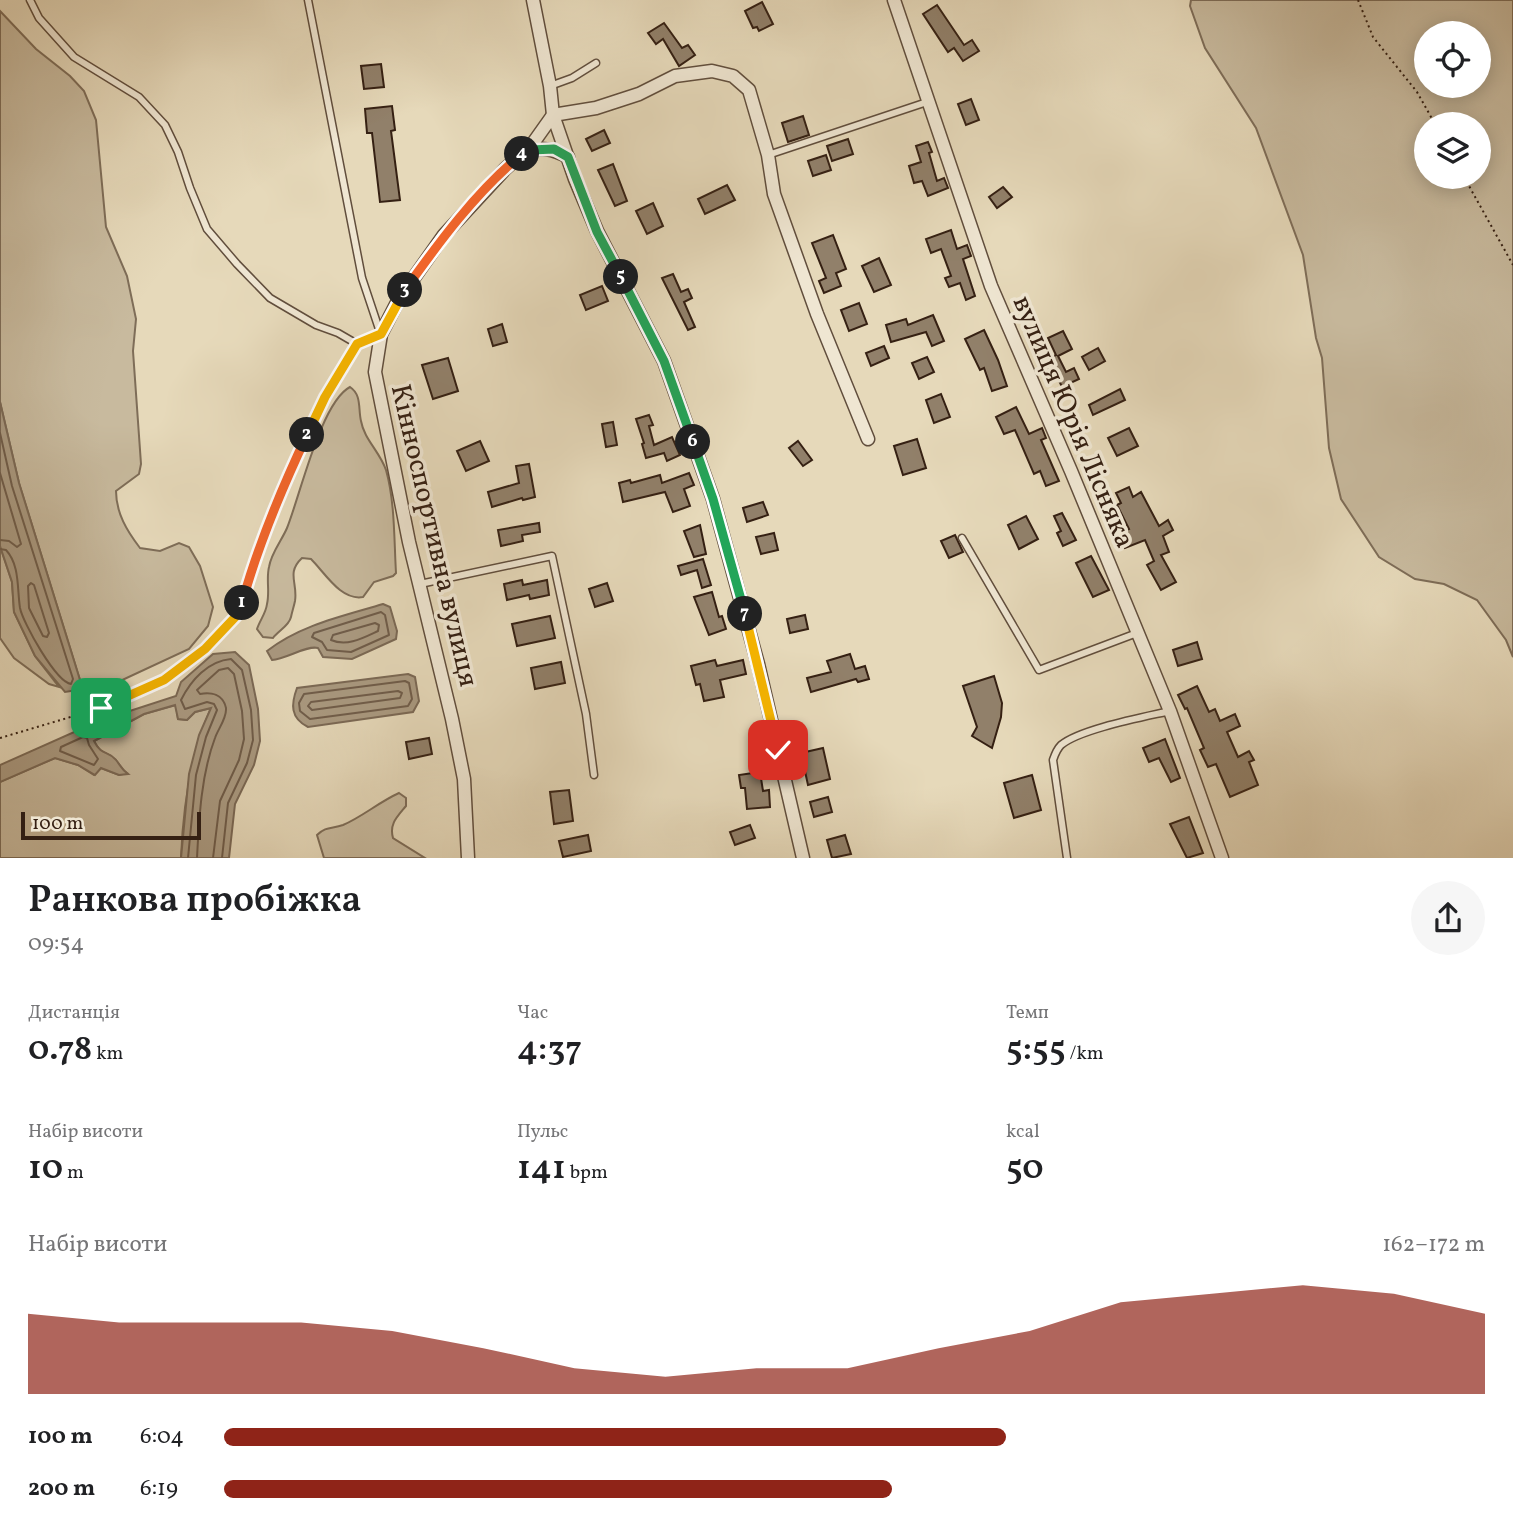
<!DOCTYPE html>
<html lang="uk">
<head>
<meta charset="utf-8">
<style>
	:root { --surface:#fff; --page:#f6f6f6; --text:#202124; --muted:#757577; --accent:#8f2418 }
	body { margin:0; font-family:Vollkorn,serif; background:var(--page); color:var(--text); height:100vh; display:flex; flex-direction:column; font-size:26px; white-space:nowrap }
	* { box-sizing:border-box; margin:0 }
	p { font-size:23px; color:var(--muted) }
	.icon { flex:none; width:38px; height:38px; fill:none; stroke:currentColor; stroke-width:2; stroke-linecap:round; stroke-linejoin:round }
	.map { position:relative; height:858px; overflow:hidden }
	.side { display:flex; flex-direction:column; background:var(--surface); flex:1 }
	.side>* { flex:none }
	.tools { position:absolute; left:1414px; top:21px; display:grid; gap:14px }
	.tools a { display:grid; place-items:center; width:77px; height:77px; border-radius:50%; background:var(--surface); box-shadow:0 4px 18px #0003; font-size:35px }
	.scale { position:absolute; left:21px; bottom:18px; width:180px; box-sizing:border-box; padding-left:7px; border:4px solid #352013; border-top:0; font-size:19px; line-height:24px; white-space:nowrap; color:#352013; -webkit-text-stroke:5px #efe6d2; paint-order:stroke }
	.pin { position:absolute; display:grid; place-items:center; width:60px; height:60px; color:#fff; margin:-30px; border-radius:14px; box-shadow:0 4px 10px #0006 }
	.km { position:absolute; width:35px; height:35px; margin:-18px; border-radius:50%; background:#222; color:#fff; font-size:19px; line-height:35px; text-align:center }
	.round { display:grid; place-items:center; flex:none; width:74px; height:74px; border-radius:37px; background:var(--page) }
	.headline { display:flex; align-items:center; justify-content:space-between; height:119px; padding:0 28px }
	h1 { font-size:38px; font-weight:600; line-height:52px }
	.figures { display:grid; grid-template-columns:repeat(3,1fr); gap:10px; height:119px; padding:7px 28px }
	.figures div { display:grid; align-content:center }
	.figures b { font-size:35px; font-weight:600 }
	.figures small { font-size:19px; font-weight:400 }
	.figures p { font-size:19px }
	.chart { height:196px; padding:14px 28px }
	.chart p { display:flex; justify-content:space-between }
	.chart svg { width:100%; height:126px; margin-top:7px; fill:var(--accent); opacity:.7 }
	ul { padding:0 28px; list-style:none; font-size:23px }
	li { display:grid; grid-template-columns:112px 84px 1fr; align-items:center; height:52px }
	li i { height:18px; border-radius:9px; background:var(--accent) }
	.map>svg:first-child { display:block }
</style>
</head>
<body>
<div class="map">
<svg width="1513" height="858" viewBox="0 0 1513 858">
	<rect width="100%" height="100%" fill="#e6d9ba"/>
	<filter id="stains"><feTurbulence type="fractalNoise" baseFrequency=".00286" numOctaves="4"/><feColorMatrix values="0 0 0 0 .2 0 0 0 0 .09 0 0 0 0 .02 0 0 0 .5 -.17"/></filter>
	<radialGradient id="worn" r=".72"><stop offset=".6" stop-color="#630" stop-opacity="0"/><stop offset="1" stop-color="#630" stop-opacity=".3"/></radialGradient>
	<g fill="#c8ba9e" stroke="#7e6d58" stroke-width="2" fill-rule="evenodd">
		<path d="M1191,0H1513V657L1506,640L1477,600L1444,584L1415,579L1379,557L1341,499L1329,448L1322,358L1316,338L1303,255L1256,128L1205,48L1190,6ZM1479,33V86H1426V33ZM1479,124V177H1426V124Z"/>
		<path d="M0,11L36,49L70,76L84,91L96,120L106,227L127,276L136,319L133,351L141,464L139,474L116,491C116,513 127,531 140,548L160,551L179,543L189,547L200,566L213,607L208,626L189,649L118,682L100,685L80,680L19,483L0,402Z"/>
		<path d="M350,387C362,395 358,409 361,421C364,439 380,452 386,470C395,502 394,539 396,573L393,576L374,582L363,597C341,601 325,573 311,559L302,558C286,573 298,583 295,601C294,606 292,612 291,617C289,626 278,631 273,638L263,637L257,629C260,620 266,613 267,604C270,592 266,579 269,567C271,553 282,540 287,528C300,496 321,402 350,387Z"/>
		<path d="M0,546L12,582L14,612L35,656L59,687L49,684L14,658L0,638Z"/>
		<path d="M176,705L178,719L187,720L195,712L211,708C190,755 183,806 181,858H0V782L55,758L78,765L94,775L101,768L119,775L127,773C121,769 120,765 116,760C107,750 103,758 94,741L144,714Z"/>
		<path d="M399,793L406,798V806C397,817 389,824 393,838L425,858H324L317,835C326,826 332,829 343,825C362,817 379,802 399,793Z"/>
	</g>
	<g fill="#aa9a81" stroke="#7b6955" stroke-width="2">
		<path d="M0,402L19,483L80,680L77,690L65,692L35,656L14,612L12,582L0,546Z"/>
		<path d="M383,604L390,607L397,631L396,639L352,659L323,657L318,648C307,645 286,659 272,660L267,651C300,625 343,616 383,604Z"/>
		<path d="M235,652L249,665L258,709L260,741L254,765L235,804L229,858H181L189,774L199,735L211,708L195,712L187,720L178,719L175,705L144,714L94,741C102,757 108,750 116,760C121,766 122,770 128,774L119,775L101,768L95,775L78,765L55,758L0,782V765L99,721L176,696L181,682L213,654Z"/>
		<path d="M408,674L415,677L419,701L413,712L308,727C290,718 291,704 297,688Z"/>
	</g>
	<g fill="none" stroke-linecap="round" stroke-linejoin="round">
		<g stroke="#705d4a" stroke-width="2">
			<path d="M0,433L12,486L73,679L71,684C56,682 23,623 20,608C17,589 20,565 6,550L0,549"/>
			<path d="M0,473L21,544L17,547L9,541L0,540"/>
			<path d="M31,583L34,585L49,633L47,637L43,636L29,608L28,586Z"/>
			<path d="M381,612L385,615L389,635L351,652L327,650L322,642L312,637L314,633Z"/>
			<path d="M375,623L379,625L378,631C363,638 347,647 331,640L333,635Z"/>
			<path d="M405,681L409,683L412,699L408,706L310,719L300,711L299,703L304,694Z"/>
			<path d="M398,691L402,693L400,698L312,710L308,706L311,702Z"/>
			<path d="M83,737L87,738L89,745L98,759L94,765L60,751L61,747Z"/>
			<path d="M188,858L196,775L206,737L217,710L214,704L207,702L185,709L181,700C191,680 208,661 231,659L242,670L251,710L253,740L247,763L228,803L222,858"/>
			<path d="M197,858C199,819 201,775 215,738C218,729 227,718 226,708C223,694 211,692 200,694L197,690L219,670L228,668L234,674L242,711L244,739L239,760L220,801L213,858"/>
		</g>
	</g>
	<g fill="#91806a" stroke="#352013" stroke-width="2">
		<path d="M762,2L773,24L759,31L757,27L753,28L745,11Z"/>
		<path d="M937,5L964,45L972,40L979,51L963,61L954,48L948,52L923,14Z"/>
		<path d="M664,23L682,48L688,45L695,55L679,66L663,39L656,44L648,33Z"/>
		<path d="M381,64L384,87L364,89L361,66Z"/>
		<path d="M971,99L979,120L966,125L958,104Z"/>
		<path d="M392,106L395,130L391,131L400,200L380,202L372,133H367L365,109Z"/>
		<path d="M803,116L809,135L788,142L782,123Z"/>
		<path d="M604,130L610,143L592,151L586,139Z"/>
		<path d="M848,139L853,154L832,161L827,146Z"/>
		<path d="M928,142L932,152L929,153L937,181L944,178L948,188L928,196L922,181L914,183L909,166L921,162L916,146Z"/>
		<path d="M826,155L831,170L813,176L808,161Z"/>
		<path d="M613,164L627,201L615,206L598,170Z"/>
		<path d="M727,185L735,200L705,214L698,199Z"/>
		<path d="M1003,187L1012,197L997,208L989,197Z"/>
		<path d="M653,203L663,226L647,234L636,211Z"/>
		<path d="M951,230L957,249L967,245L971,256L963,259L975,296L966,300L960,283L949,287L945,278L951,276L941,249L931,253L926,239Z"/>
		<path d="M833,235L846,269L836,273L841,286L824,293L819,281L826,278L812,243Z"/>
		<path d="M879,258L891,285L874,292L862,266Z"/>
		<path d="M673,274L681,292L688,289L692,298L684,302L695,327L688,330L662,278Z"/>
		<path d="M602,286L608,301L586,310L580,295Z"/>
		<path d="M859,303L867,324L849,331L841,310Z"/>
		<path d="M933,315L944,341L932,346L926,332L891,342L886,325L906,319L908,325Z"/>
		<path d="M502,324L507,342L493,346L488,329Z"/>
		<path d="M984,330L998,360L1007,386L992,391L984,368L980,370L965,339Z"/>
		<path d="M1063,331L1072,349L1058,356L1066,372L1074,368L1079,379L1062,387L1053,368L1049,370L1044,361L1056,355L1048,338Z"/>
		<path d="M884,346L889,358L871,366L866,353Z"/>
		<path d="M1098,348L1105,361L1089,370L1082,357Z"/>
		<path d="M927,357L934,372L919,379L912,363Z"/>
		<path d="M448,358L458,391L433,399L422,365Z"/>
		<path d="M1120,389L1125,400L1093,415L1089,405Z"/>
		<path d="M941,394L950,417L934,423L926,400Z"/>
		<path d="M1016,407L1029,434L1042,428L1046,438L1041,440L1059,481L1046,486L1040,471L1034,474L1015,430L1004,434L996,417Z"/>
		<path d="M649,415L653,425L649,426L654,445L672,437L680,455L667,461L664,453L646,458L642,444L644,443L636,419Z"/>
		<path d="M613,422L617,445L606,447L602,424Z"/>
		<path d="M1129,428L1138,446L1117,456L1108,438Z"/>
		<path d="M917,439L926,468L903,475L894,446Z"/>
		<path d="M480,441L489,461L466,471L457,451Z"/>
		<path d="M798,441L812,460L803,466L789,448Z"/>
		<path d="M529,464L535,497L523,500L522,498L492,507L488,492L519,483L516,466Z"/>
		<path d="M689,473L694,485L684,489L690,506L673,512L665,492L623,502L619,483L630,480L631,483L660,475L662,483Z"/>
		<path d="M1129,487L1133,497L1141,492L1159,526L1168,520L1173,530L1163,536L1169,552L1161,555L1176,582L1161,590L1147,565L1154,561L1145,540L1125,548L1119,533L1129,529L1117,505L1121,503L1116,493Z"/>
		<path d="M763,502L768,515L747,522L743,508Z"/>
		<path d="M1062,513L1076,540L1063,546L1057,533L1061,531L1054,516Z"/>
		<path d="M1026,516L1038,539L1019,549L1008,525Z"/>
		<path d="M539,523L540,532L522,535L523,541L501,546L498,530Z"/>
		<path d="M700,525L706,554L694,557L684,531Z"/>
		<path d="M774,533L778,550L761,554L756,537Z"/>
		<path d="M955,535L963,552L949,558L941,541Z"/>
		<path d="M1091,556L1109,590L1093,597L1076,563Z"/>
		<path d="M703,559L711,585L702,588L697,570L681,575L678,566Z"/>
		<path d="M522,580L523,585L547,580L549,595L530,599L529,595L507,600L504,584Z"/>
		<path d="M607,583L613,601L595,607L589,589Z"/>
		<path d="M712,592L719,617L722,616L726,629L709,635L694,597Z"/>
		<path d="M805,615L808,629L790,633L787,619Z"/>
		<path d="M550,616L555,638L517,646L512,624Z"/>
		<path d="M1197,642L1202,659L1178,666L1173,650Z"/>
		<path d="M850,654L855,669L865,666L869,679L858,682L856,679L811,692L807,678L831,672L827,661Z"/>
		<path d="M715,660L717,666L743,660L746,674L720,680L724,697L704,701L700,684L696,685L691,666Z"/>
		<path d="M561,662L565,683L535,689L531,668Z"/>
		<path d="M994,676L1002,703L1001,717L992,748L972,736L977,727L963,686Z"/>
		<path d="M1197,686L1209,712L1215,709L1220,721L1235,714L1240,726L1227,732L1238,757L1249,751L1254,760L1249,762L1258,785L1230,797L1216,764L1208,767L1200,750L1204,748L1187,708L1185,709L1178,695Z"/>
		<path d="M429,738L432,754L409,759L406,742Z"/>
		<path d="M1165,739L1180,778L1171,782L1159,758L1149,762L1143,748Z"/>
		<path d="M823,748L830,779L808,785L801,753Z"/>
		<path d="M760,772L763,791L769,790L770,807L747,809L745,788H741L739,775Z"/>
		<path d="M1032,775L1041,810L1014,818L1004,783Z"/>
		<path d="M569,790L573,821L554,824L550,792Z"/>
		<path d="M828,797L832,812L814,817L810,802Z"/>
		<path d="M1189,817L1203,853L1187,858L1170,824Z"/>
		<path d="M750,825L755,838L735,845L730,832Z"/>
		<path d="M588,835L591,851L563,857L559,841Z"/>
		<path d="M845,835L851,854L832,858L827,840Z"/>
	</g>
	<g fill="none" stroke-linecap="round" stroke-linejoin="round">
		<g stroke="#614e3d" stroke-width="9">
			<g id="service">
				<path d="M30,0L39,18L74,57L139,97L165,125L178,152L190,188L207,229L237,264L270,298L316,325L338,333L357,344"/>
				<path d="M308,0L362,278L380,332"/>
				<path d="M550,86L572,78L596,63"/>
				<path d="M768,155L927,102"/>
				<path d="M962,538L1039,670L1137,633"/>
				<path d="M420,584L552,556L586,714L594,775"/>
				<path d="M1067,858L1053,760C1055,754 1057,749 1061,745C1080,729 1144,717 1170,711"/>
			</g>
		</g>
		<g stroke="#614e3d" stroke-width="15">
			<g id="minor">
				<path d="M533,0L550,86L553,115L575,179L597,231L664,361L713,499L758,664L803,858"/>
				<path d="M894,0L991,286L1071,471L1170,711L1222,858"/>
				<path d="M525,153C541,146 553,149 568,157"/>
				<path d="M468,858L464,779L452,719L409,542L375,372L381,334L399,299L444,235L505,169L531,146L553,115L596,108L639,94L675,76L712,71L733,76L749,90L768,155L774,194L817,314L868,439"/>
			</g>
		</g>
		<g stroke="#352013" stroke-width="2" stroke-dasharray="2 3.5" stroke-linecap="butt">
			<path d="M1358,0L1373,37L1417,92L1435,124"/>
			<path d="M1464,177L1513,265"/>
			<path d="M0,738L101,708L164,680L205,649L240,612L252,566L280,491L325,397L351,353"/>
		</g>
		<use href="#service" stroke="#efe6d2" stroke-width="6"/>
		<use href="#minor" stroke="#efe6d2" stroke-width="12"/>
	</g>
	<g fill="none" stroke-linecap="round" stroke-linejoin="round">
		<g stroke="#fff" stroke-width="14">
			<path id="split-1" d="M101,708L164,680L205,649L240,612L242,603"/>
		</g>
		<g stroke="#fff" stroke-width="14">
			<path id="split-2" d="M242,603C258,545 281,490 307,435"/>
		</g>
		<g stroke="#fff" stroke-width="14">
			<path id="split-3" d="M307,435L325,397L357,344L381,334L405,290"/>
		</g>
		<g stroke="#fff" stroke-width="14">
			<path id="split-4" d="M405,290C439,242 476,192 522,154"/>
		</g>
		<g stroke="#fff" stroke-width="14">
			<path id="split-5" d="M522,154L531,150L554,149L568,157L597,232L621,277"/>
		</g>
		<g stroke="#fff" stroke-width="14">
			<path id="split-6" d="M621,277L664,361L693,442"/>
		</g>
		<g stroke="#fff" stroke-width="14">
			<path id="split-7" d="M693,442L713,499L745,614"/>
		</g>
		<g stroke="#fff" stroke-width="14">
			<path id="split-8" d="M745,614L778,750"/>
		</g>
		<use href="#split-1" stroke="#f5b400" stroke-width="9"/>
		<use href="#split-2" stroke="#f0652b" stroke-width="9"/>
		<use href="#split-3" stroke="#f5b400" stroke-width="9"/>
		<use href="#split-4" stroke="#f0652b" stroke-width="9"/>
		<use href="#split-5" stroke="#22a559" stroke-width="9"/>
		<use href="#split-6" stroke="#22a559" stroke-width="9"/>
		<use href="#split-7" stroke="#22a559" stroke-width="9"/>
		<use href="#split-8" stroke="#f5b400" stroke-width="9"/>
	</g>
	<g text-anchor="middle" stroke-width="7" stroke-linejoin="round" paint-order="stroke">
		<g font-size="28" fill="#352013" stroke="#efe6d2">
			<text transform="translate(1075 421) rotate(67)" y="10">вулиця Юрія Лісняка</text>
			<text transform="translate(436 535) rotate(77)" y="10">Кінноспортивна вулиця</text>
		</g>
	</g>
	<rect width="100%" height="100%" filter="url(#stains)"/>
	<rect width="100%" height="100%" fill="url(#worn)"/>
</svg>
<div class="tools">
<a><svg class="icon" aria-label="locate" viewBox="0 0 24 24"><circle cx="12" cy="12" r="6"/><path d="M12 2v4M12 18v4M2 12h4M18 12h4"/></svg></a>
<a><svg class="icon" aria-label="layers" viewBox="0 0 24 24"><path d="M12 4l9 5-9 5-9-5zM3 14l9 5 9-5"/></svg></a>
</div>
<div class="scale">100 m</div>
<div class="pin" style="left:101px;top:708px;background:#1e9e55"><svg class="icon" aria-label="arrive" viewBox="0 0 24 24"><path d="M6 21V4h12l-3 4 3 4H6"/></svg></div>
<div class="pin" style="left:778px;top:750px;background:#d93025"><svg class="icon" aria-label="check" viewBox="0 0 24 24"><path d="M5 12l5 5 9-10"/></svg></div>
<b class="km" style="left:242px;top:603px">1</b>
<b class="km" style="left:307px;top:435px">2</b>
<b class="km" style="left:405px;top:290px">3</b>
<b class="km" style="left:522px;top:154px">4</b>
<b class="km" style="left:621px;top:277px">5</b>
<b class="km" style="left:693px;top:442px">6</b>
<b class="km" style="left:745px;top:614px">7</b>
</div>
<section class="side">
<div class="headline"><div><h1>Ранкова пробіжка</h1><p>09:54</p></div><a class="round"><svg class="icon" aria-label="share" viewBox="0 0 24 24"><path d="M12 15V3M7 8l5-5 5 5M5 13v7h14v-7"/></svg></a></div>
<div class="figures">
<div><p>Дистанція</p><b>0.78<small> km</small></b></div>
<div><p>Час</p><b>4:37</b></div>
<div><p>Темп</p><b>5:55<small> /km</small></b></div>
</div>
<div class="figures">
<div><p>Набір висоти</p><b>10<small> m</small></b></div>
<div><p>Пульс</p><b>141<small> bpm</small></b></div>
<div><p>kcal</p><b>50</b></div>
</div>
<div class="chart"><p><span>Набір висоти</span>162–172 m</p>
<svg viewBox="0 0 160 44" preserveAspectRatio="none"><path d="M0 44V16L10 19L20 19L30 19L40 22L50 28L60 35L70 38L80 35L90 35L100 28L110 22L120 12L130 9L140 6L150 9L160 16V44z"/></svg>
</div>
<ul>
<li><b>100 m</b>6:04<i style="width:62%"></i></li>
<li><b>200 m</b>6:19<i style="width:53%"></i></li>
</ul>
</section>
</body>
</html>
